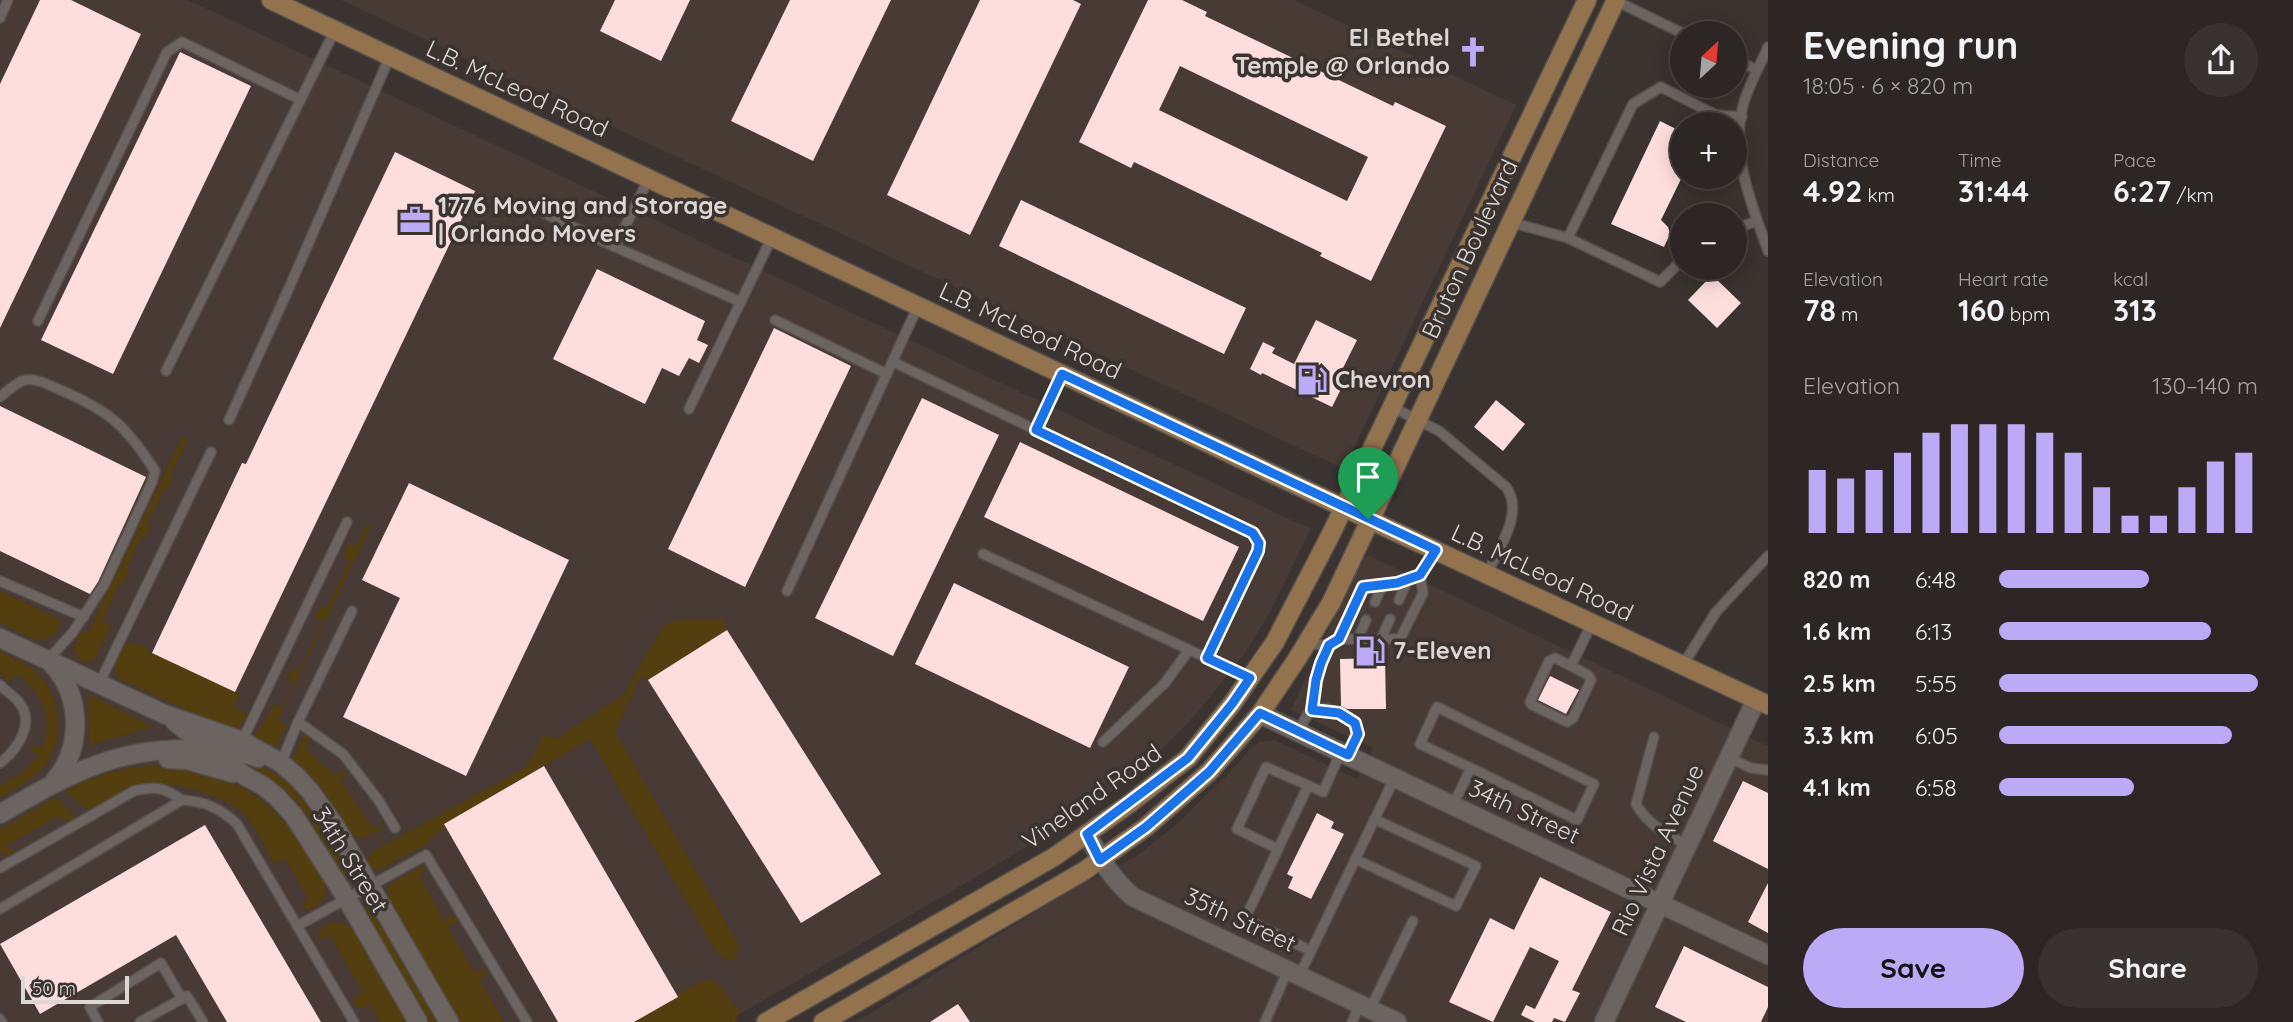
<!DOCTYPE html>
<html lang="en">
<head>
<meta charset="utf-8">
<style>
	:root { --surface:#2c2624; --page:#383231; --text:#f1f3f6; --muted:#a6a5a6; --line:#484341; --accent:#bbaaf6 }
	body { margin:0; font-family:Quicksand,sans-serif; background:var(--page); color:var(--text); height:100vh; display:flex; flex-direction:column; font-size:26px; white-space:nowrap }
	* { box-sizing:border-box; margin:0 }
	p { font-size:23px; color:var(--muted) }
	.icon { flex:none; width:38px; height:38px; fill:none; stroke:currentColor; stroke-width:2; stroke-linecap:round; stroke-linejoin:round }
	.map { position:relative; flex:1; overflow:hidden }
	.details { display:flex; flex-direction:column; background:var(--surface); width:525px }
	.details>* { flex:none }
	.needle { width:46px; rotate:26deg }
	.controls { position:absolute; left:1670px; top:21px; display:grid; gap:14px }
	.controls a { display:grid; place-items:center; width:77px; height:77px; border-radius:50%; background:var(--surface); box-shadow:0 4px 18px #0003,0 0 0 2px var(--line); font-size:35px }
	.scale { position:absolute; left:21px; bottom:18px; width:108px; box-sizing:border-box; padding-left:7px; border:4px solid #dcd7d5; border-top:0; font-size:19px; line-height:24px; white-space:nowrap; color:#dcd7d5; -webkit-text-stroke:5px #3a3330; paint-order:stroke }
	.pin { position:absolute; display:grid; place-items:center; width:60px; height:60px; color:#fff; margin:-72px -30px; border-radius:50% 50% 50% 0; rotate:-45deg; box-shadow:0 0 7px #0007 }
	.pin .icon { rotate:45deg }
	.round { display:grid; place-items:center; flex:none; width:74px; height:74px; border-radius:37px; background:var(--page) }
	.overview { display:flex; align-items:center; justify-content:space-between; height:119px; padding:0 35px }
	h1 { font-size:38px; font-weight:800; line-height:52px }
	.metrics { display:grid; grid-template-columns:repeat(3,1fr); gap:10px; height:119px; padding:7px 35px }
	.metrics div { display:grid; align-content:center }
	.metrics b { font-size:30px; font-weight:800 }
	.metrics small { font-size:19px; font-weight:400 }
	.metrics p { font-size:19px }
	.chart { height:196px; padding:14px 35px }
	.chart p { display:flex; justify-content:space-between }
	.chart svg { width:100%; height:126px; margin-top:7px; stroke:var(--accent); stroke-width:6 }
	.primary-button { display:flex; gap:14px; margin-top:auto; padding:14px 35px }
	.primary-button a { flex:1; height:80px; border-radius:42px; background:var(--accent); color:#111; font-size:28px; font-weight:800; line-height:80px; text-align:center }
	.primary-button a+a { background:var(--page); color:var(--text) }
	ul { padding:0 35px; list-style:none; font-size:23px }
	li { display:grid; grid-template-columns:112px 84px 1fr; align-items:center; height:52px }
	li i { height:18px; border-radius:9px; background:var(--accent) }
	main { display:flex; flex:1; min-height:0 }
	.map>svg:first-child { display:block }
</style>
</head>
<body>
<main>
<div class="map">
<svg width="1768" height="1022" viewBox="0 0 1768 1022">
	<rect width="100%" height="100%" fill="#3a3330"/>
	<g fill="#483a35">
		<path d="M0,0H188L1311,529L1269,614L1245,653L1198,712L1157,755L1112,792L1063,825L971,880L726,1022H0Z"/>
		<path d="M341,0H1294L1516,105L1344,469Z"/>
		<path d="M1368,555L1768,746V1022H856L1073,889L1134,858L1172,828L1229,773L1252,747L1259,742L1275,740L1357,779L1373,748L1291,710L1357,570Z"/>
	</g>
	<g fill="#523e0f">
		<path d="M182,437L188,439L170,476L173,478L167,490L164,489L148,523L151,525L145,537L142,536L126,570L129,572L123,584L120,583L102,621L111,625L96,658L85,663L78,658L74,650L79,634L82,631L88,633Z"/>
		<path d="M367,524L371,526L278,719L287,726L277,745L269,749L254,738C258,727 270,716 275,704L282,707L294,682L287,679L293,668L299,671L323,621L315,617L321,606L327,608L350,560L343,557L349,544L356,547Z"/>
		<path d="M0,591L59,619L60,624C46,654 23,633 0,622Z"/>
		<path d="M692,619H724L727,630L648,680L641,676L615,732L739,945L737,957L729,961L717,953L590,739L444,824L446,828L429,838L430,842L377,871L370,866L367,859L374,851L524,768L532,758L544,734L555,739L625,694L638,667L665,625L672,621Z"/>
		<path d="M130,642L149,648L148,651L240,694L234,707L250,715L236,729L231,731L122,680L116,676C112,664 120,648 130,642Z"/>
		<path d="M0,652C13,658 27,663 37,673C64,699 66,743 40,771C29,782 14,789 0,798V786L24,771L39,755L30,747L33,745L42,749C54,719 42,694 18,674L9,681L0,673Z"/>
		<path d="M88,694L149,725V728L89,745Z"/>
		<path d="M304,736H309L311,739L305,748L335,776L344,769L347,770L341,781L373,828L385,824L384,827L364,838L352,836L325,793L296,765L293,758Z"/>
		<path d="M237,758C286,769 313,804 337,846C343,857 352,868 351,880C335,871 316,826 302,808C294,798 284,789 273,782C260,774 247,770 237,758Z"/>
		<path d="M147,766C177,766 209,771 237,785C271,802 294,829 313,861C325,880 336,898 309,910L300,907L308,898L285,859L274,863C266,848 258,830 246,816C226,794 162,776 134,787C119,794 105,803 91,811L64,792C89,776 117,769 147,766Z"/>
		<path d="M56,797L78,820L73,823L58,816L6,846L17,853L11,858L0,851V829Z"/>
		<path d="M420,867L426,869L419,876L444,921L454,916L457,918L456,922L448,927L474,972L486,969L487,974L479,980L504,1022H460L387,898V889L390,884Z"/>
		<path d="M365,904L374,912L439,1022H429L367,916Z"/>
		<path d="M334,922L347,925L355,932L408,1022H380L370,1004L362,1008L354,1005V999L363,992L330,935L320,940L318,938L321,928Z"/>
		<path d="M709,980C725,981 726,1003 740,1009L735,1022H634L695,984Z"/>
	</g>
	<g fill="#fededd" fill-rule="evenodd">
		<path d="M40,0H71L141,34L0,328V84Z"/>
		<path d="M615,0H690L661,61L600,31Z"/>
		<path d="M790,0H891L813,161L731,121Z"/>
		<path d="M980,0H1073L1081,4L970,235L887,195Z"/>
		<path d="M1148,0H1182L1207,12L1205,16L1393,106L1395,102L1446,126L1371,281L1320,256L1322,253L1134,162L1131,168L1079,142ZM1180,66L1368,157L1347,201L1159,110Z"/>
		<path d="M180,52L251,86L113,374L41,340Z"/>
		<path d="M1660,121L1682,132V177L1661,220L1668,227L1670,234L1664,247L1611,224Z"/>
		<path d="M395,152L475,191L235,692L152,653L242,463L246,464Z"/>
		<path d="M1021,200L1246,308L1224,354L999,246Z"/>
		<path d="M597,269L705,321L697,340L708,345L699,363L689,358L679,376L662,368L645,404L553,359Z"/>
		<path d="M1712,275L1741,303L1717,328L1688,300Z"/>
		<path d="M1316,320L1357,340L1335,384L1342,387L1332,407L1262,373L1261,375L1250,369L1263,342L1275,348L1272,353L1294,364Z"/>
		<path d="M774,328L851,366L745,587L668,549Z"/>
		<path d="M922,398L999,435L893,656L815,618Z"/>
		<path d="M1496,400L1525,424L1503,451L1474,427Z"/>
		<path d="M0,406L146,477L98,582L90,594L0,551Z"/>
		<path d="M1020,442L1239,547L1203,621L984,517Z"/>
		<path d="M409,483L569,560L466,776L343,717L400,598L362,580Z"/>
		<path d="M954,583L1129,667L1090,748L915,664Z"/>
		<path d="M727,630L881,874L801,923L648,680Z"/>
		<path d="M1385,658L1386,709H1347L1341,706L1340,659Z"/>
		<path d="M1550,676L1579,690L1566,714L1538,700Z"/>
		<path d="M544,766L678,997L634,1022H558L444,824Z"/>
		<path d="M1743,781L1768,793V869L1713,841Z"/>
		<path d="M1317,813L1334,822L1331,828L1344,834L1311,899L1288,888L1293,877L1287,874Z"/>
		<path d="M205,825L321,1022H227L176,935L40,1014L0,944Z"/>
		<path d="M1540,877L1611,912L1572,990L1580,993L1565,1022L1554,1018L1552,1022H1535L1521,1015L1526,1005L1535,1009L1559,961L1530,947L1493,1022L1449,1002L1490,918L1514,930Z"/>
		<path d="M1768,883V933L1748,922Z"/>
		<path d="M1684,946L1768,987V1007L1761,1022H1686L1655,1007Z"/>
		<path d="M958,1004L970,1022H930Z"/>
	</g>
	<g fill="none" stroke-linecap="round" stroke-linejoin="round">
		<g stroke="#55504d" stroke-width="12">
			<g id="lane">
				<path d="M1616,1L1682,33"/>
				<path d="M0,18L8,0"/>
				<path d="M1768,47C1760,65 1750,83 1744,102C1729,152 1752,205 1768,251"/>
				<path d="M1734,59L1757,70"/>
				<path d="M649,178L615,247L741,302"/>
				<path d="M546,214L615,247"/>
				<path d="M1510,222L1568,238L1660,282L1682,260"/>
				<path d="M1734,229L1757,221"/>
				<path d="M1568,238L1633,104L1661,87L1716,115L1742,117"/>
				<path d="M775,320L887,374"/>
				<path d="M38,321L167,52L182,42L299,99"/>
				<path d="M893,362L1253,533L1259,543L1258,551L1207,658"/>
				<path d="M166,371L335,30"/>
				<path d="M0,397C6,392 15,384 22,381C35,377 47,384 58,389C108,410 126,425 155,471L152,482L104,585L73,632L48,660"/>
				<path d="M1392,407L1439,431L1506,487C1525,513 1498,549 1487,574"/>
				<path d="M689,409L772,237"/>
				<path d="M229,420L289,288L390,56"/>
				<path d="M1036,431L1062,374"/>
				<path d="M983,554L1250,678"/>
				<path d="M0,581L84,617"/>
				<path d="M787,591L918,306"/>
				<path d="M1399,600L1408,579"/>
				<path d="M1375,602L1383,584"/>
				<path d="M1339,639H1400L1423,593L1420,575"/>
				<path d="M1358,639L1366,620"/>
				<path d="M1381,639L1390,619"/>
				<path d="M1306,644L1329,645L1339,639L1363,587L1397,583L1420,575L1436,550"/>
				<path d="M1683,665L1716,612L1768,556"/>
				<path d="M1571,666L1588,675L1591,680L1573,718L1567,722L1532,705L1530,702L1549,661L1555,658L1571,666L1592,623"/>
				<path d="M99,684L211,452"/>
				<path d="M0,685C5,690 12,695 17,700C37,721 18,749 0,763"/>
				<path d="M1313,710L1316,680L1329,645"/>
				<path d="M298,722L352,611"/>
				<path d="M1298,732C1302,725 1307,712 1314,709C1327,705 1359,718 1357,735C1357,741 1350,749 1348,755"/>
				<path d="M1654,737L1636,804C1647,824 1668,836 1688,845"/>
				<path d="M242,741L347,522"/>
				<path d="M1103,742L1165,683L1189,650"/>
				<path d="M1729,758L1751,768L1768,770"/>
				<path d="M281,763L298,722L343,754L379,801L395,828"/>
				<path d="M1308,786L1278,849L1237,829L1266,767L1323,792L1341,752"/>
				<path d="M182,800C205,801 221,809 237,824L354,1022"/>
				<path d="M1453,805L1471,768L1577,820L1594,784L1437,707L1420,744L1471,768"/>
				<path d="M1278,849L1245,919L1311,951"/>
				<path d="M1355,859L1456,906L1476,866L1374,819"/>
				<path d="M0,868L134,791C156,786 163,787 182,800L0,909"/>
				<path d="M297,926L426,855L527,1022"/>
				<path d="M1299,976L1395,777"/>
				<path d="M1370,1009L1413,921"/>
				<path d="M0,1019L2,1022"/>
				<path d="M98,1022L90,1007L161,963L182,999"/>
				<path d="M140,1022L187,996L203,1022"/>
				<path d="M1265,1022L1288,970"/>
				<path d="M1352,1022L1360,1005"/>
			</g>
		</g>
		<g stroke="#55504d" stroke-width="21">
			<g id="street">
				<path d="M0,638L164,714L242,741L281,763L297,777L310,791L335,826L449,1022"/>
				<path d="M51,663C82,695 83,747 55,780"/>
				<path d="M1260,714L1768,955"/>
				<path d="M175,722L245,776L262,785L277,797L294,816L347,899L418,1022"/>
				<path d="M168,759L187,760L233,773"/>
				<path d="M0,814C70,773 122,744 205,750C223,751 241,751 258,758"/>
				<path d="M1087,834C1100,858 1111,878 1133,897L1397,1022"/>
				<path d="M1604,1022L1756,700"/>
			</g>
		</g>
		<g stroke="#55504d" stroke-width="21">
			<g id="secondary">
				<path d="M271,0L1368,519L1768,705"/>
				<path d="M766,1022L1054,857L1129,804L1188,758L1232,704L1275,642L1331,534L1587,0"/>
				<path d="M823,1022L1084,871L1146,827L1209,772L1260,714L1297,659L1331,603L1616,0"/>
			</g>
		</g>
		<use href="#lane" stroke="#6c6461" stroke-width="9"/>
		<use href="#street" stroke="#6c6461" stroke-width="18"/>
		<use href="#secondary" stroke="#93724e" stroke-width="18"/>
	</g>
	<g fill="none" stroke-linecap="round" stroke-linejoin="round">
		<g stroke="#fff" stroke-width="14">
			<path id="route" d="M1062,374L1436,550L1420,575L1397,583L1363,587L1339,639L1329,645L1321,663L1316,680L1312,710L1339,713L1355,723L1358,734L1348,755L1260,713L1209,772L1146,827L1100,860L1087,834L1188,758L1232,704L1250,678L1207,658L1258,551L1259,543L1253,533L1036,430Z"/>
		</g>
		<use href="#route" stroke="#1a73e8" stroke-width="9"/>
	</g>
	<defs>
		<g id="church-bare" transform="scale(2.415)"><path d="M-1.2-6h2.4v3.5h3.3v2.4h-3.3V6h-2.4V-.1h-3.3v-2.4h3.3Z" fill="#bbaaf6" stroke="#3a3330" stroke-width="2.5" paint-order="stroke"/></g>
		<g id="office-bare" transform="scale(2.415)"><path d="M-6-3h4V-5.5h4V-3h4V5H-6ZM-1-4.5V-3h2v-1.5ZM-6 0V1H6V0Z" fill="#bbaaf6" stroke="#3a3330" stroke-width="2.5" paint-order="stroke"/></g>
		<g id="fuel-bare" transform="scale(2.415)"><path d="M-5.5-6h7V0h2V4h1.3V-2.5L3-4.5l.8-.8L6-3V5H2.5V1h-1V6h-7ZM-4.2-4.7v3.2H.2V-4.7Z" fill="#bbaaf6" stroke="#3a3330" stroke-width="2.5" paint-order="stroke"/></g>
	</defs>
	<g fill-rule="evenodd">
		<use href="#church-bare" x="1473" y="52"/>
		<use href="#office-bare" x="415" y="220"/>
		<use href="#fuel-bare" x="1312" y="380"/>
		<use href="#fuel-bare" x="1370" y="651"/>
	</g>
	<g text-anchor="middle" stroke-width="7" stroke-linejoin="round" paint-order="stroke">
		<g font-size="24" font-weight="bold" fill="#dcd7d5" stroke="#3a3330" text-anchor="start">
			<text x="1450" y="46" text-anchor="end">El Bethel<tspan x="1450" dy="28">Temple @ Orlando</tspan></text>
			<text x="438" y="214">1776 Moving and Storage<tspan x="438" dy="28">| Orlando Movers</tspan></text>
			<text x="1335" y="388">Chevron</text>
			<text x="1393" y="659">7-Eleven</text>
		</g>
		<g font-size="24" fill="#dcd7d5" stroke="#3a3330">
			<text transform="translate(517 89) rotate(25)" y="8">L.B. McLeod Road</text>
			<text transform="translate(1470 249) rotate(-65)" y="8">Bruton Boulevard</text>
			<text transform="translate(1030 331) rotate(25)" y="8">L.B. McLeod Road</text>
			<text transform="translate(1542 573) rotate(25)" y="8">L.B. McLeod Road</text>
			<text transform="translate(1092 797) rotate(-35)" y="8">Vineland Road</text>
			<text transform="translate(1524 812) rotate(25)" y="8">34th Street</text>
			<text transform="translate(1658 850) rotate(-65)" y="8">Rio Vista Avenue</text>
			<text transform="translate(350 860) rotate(58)" y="8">34th Street</text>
			<text transform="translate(1240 920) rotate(25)" y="8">35th Street</text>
		</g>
	</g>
</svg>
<div class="controls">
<a><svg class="needle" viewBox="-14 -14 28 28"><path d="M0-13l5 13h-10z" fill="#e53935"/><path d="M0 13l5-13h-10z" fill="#a6a5a6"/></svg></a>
<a>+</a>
<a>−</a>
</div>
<div class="scale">50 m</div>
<div class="pin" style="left:1368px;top:519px;background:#1e9e55"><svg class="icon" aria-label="arrive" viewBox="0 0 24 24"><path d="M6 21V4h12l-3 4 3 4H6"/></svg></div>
</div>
<section class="details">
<div class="overview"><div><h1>Evening run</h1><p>18:05 · 6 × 820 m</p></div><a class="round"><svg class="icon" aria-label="share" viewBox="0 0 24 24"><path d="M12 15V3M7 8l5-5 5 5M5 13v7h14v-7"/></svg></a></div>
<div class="metrics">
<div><p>Distance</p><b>4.92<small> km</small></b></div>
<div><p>Time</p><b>31:44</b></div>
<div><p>Pace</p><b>6:27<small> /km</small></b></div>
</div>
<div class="metrics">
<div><p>Elevation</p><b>78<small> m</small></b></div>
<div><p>Heart rate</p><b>160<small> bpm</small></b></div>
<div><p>kcal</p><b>313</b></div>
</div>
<div class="chart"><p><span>Elevation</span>130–140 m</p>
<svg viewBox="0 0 160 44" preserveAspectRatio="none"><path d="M5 44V22M15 44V25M25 44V22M35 44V16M45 44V9M55 44V6M65 44V6M75 44V6M85 44V9M95 44V16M105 44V28M115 44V38M125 44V38M135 44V28M145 44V19M155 44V16"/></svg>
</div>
<ul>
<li><b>820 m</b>6:48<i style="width:58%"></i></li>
<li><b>1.6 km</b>6:13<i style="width:82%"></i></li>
<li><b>2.5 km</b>5:55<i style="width:100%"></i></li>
<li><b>3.3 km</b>6:05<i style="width:90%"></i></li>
<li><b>4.1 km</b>6:58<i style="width:52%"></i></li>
</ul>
<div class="primary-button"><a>Save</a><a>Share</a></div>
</section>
</main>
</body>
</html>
